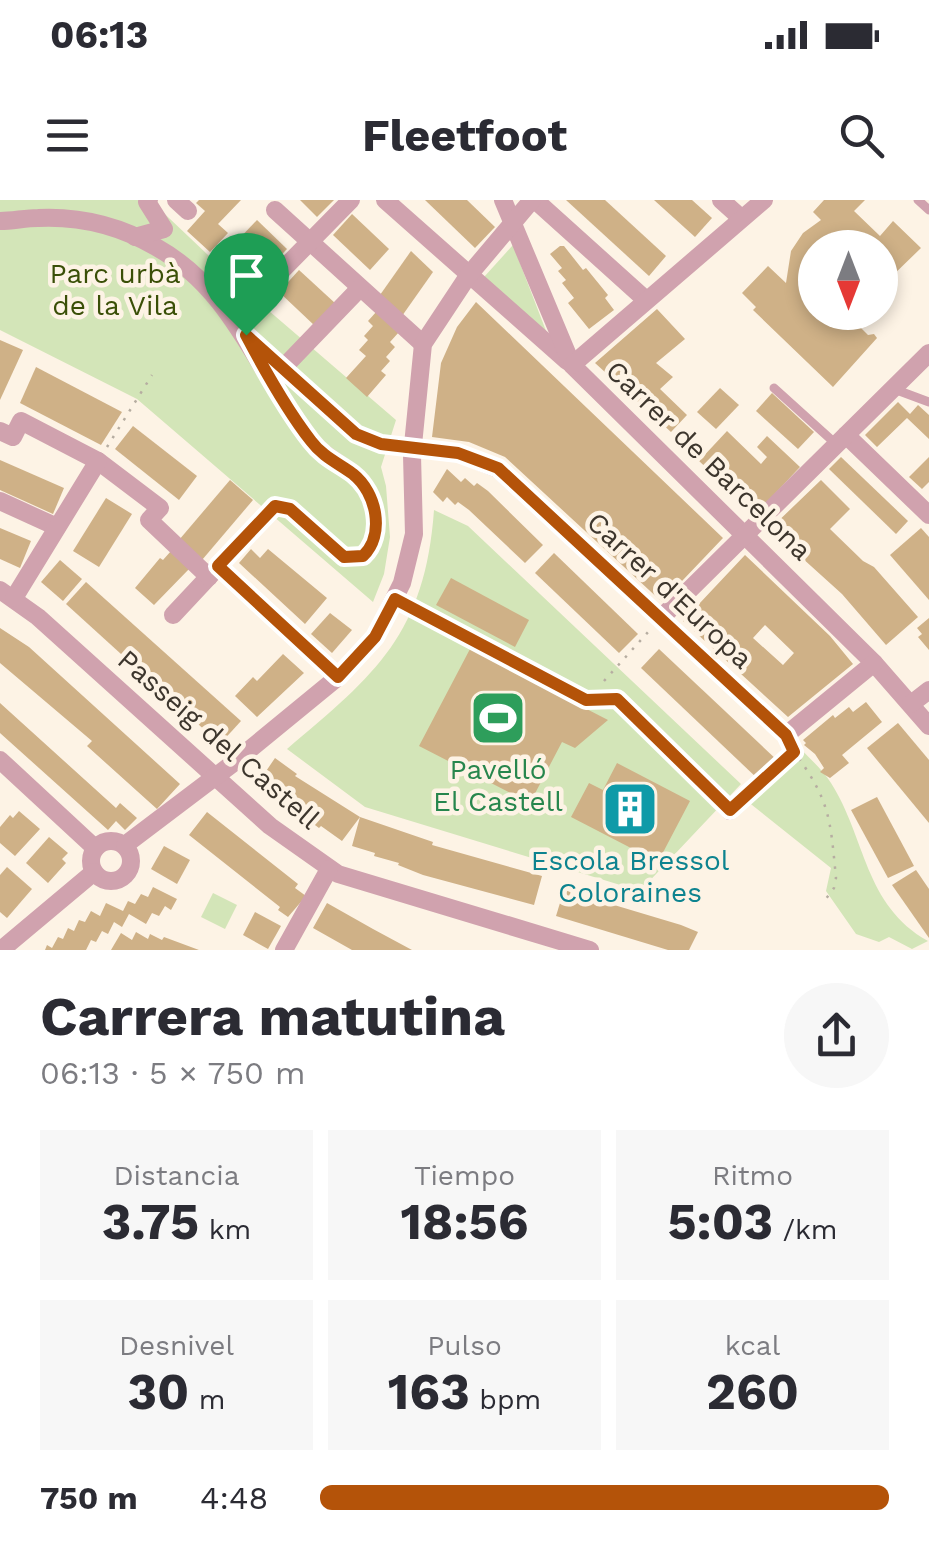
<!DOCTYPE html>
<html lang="es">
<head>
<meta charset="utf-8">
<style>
	:root { --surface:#fff; --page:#f7f7f7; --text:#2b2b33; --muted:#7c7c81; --accent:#b45309 }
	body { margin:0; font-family:"Work Sans",sans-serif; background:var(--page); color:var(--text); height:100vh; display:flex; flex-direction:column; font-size:38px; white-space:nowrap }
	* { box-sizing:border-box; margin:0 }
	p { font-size:32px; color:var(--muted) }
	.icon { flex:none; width:55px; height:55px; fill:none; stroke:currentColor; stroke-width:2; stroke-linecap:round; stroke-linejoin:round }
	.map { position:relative; height:750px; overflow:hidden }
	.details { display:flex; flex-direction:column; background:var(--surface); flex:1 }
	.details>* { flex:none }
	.needle { width:65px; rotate:180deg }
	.controls { position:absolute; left:798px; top:30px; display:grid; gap:20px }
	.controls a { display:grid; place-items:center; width:100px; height:100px; border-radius:50%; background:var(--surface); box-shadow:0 5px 15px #0003; font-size:50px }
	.pin { position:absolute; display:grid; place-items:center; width:85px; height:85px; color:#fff; margin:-102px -42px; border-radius:50% 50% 50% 0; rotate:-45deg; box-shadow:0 0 10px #0007 }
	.pin .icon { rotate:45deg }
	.round { display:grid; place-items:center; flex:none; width:105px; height:105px; border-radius:52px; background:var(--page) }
	.overview { display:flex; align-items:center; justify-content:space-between; height:170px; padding:0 40px }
	h1 { font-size:55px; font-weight:700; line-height:75px }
	.stats { display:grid; grid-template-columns:repeat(3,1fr); gap:15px; height:170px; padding:10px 40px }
	.stats div { display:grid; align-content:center; border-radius:0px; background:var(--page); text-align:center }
	.stats b { font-size:50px; font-weight:700 }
	.stats small { font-size:28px; font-weight:400 }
	.stats p { font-size:28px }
	ul { padding:0 40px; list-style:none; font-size:32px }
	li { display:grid; grid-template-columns:160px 120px 1fr; align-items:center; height:75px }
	li i { height:25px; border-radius:12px; background:var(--accent) }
	.status { display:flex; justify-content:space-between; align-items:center; height:70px; padding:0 50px; background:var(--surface); direction:ltr }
	.status svg { height:28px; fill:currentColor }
	header { display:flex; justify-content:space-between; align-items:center; height:130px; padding:0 40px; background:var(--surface); font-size:45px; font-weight:700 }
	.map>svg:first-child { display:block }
</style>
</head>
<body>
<div class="status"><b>06:13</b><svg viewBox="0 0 49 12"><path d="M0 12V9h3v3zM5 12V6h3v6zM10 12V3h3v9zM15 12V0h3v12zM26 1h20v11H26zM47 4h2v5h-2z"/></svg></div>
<header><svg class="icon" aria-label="menu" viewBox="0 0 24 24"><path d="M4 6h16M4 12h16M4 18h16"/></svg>Fleetfoot<svg class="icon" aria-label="search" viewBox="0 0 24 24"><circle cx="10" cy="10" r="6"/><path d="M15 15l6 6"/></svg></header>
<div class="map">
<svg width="929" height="750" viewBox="0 0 929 750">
	<rect width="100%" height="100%" fill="#fdf3e5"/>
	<g fill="#d3e5b8">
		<path d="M0,0H150L246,91L396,220L381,267L386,286L390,337L384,374L373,402L137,199L0,130Z"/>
		<path d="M513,45L548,136L484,77Z"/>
		<path d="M434,310L468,326L741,584L640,691L365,607L287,549C376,474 425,434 434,310Z"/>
		<path d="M800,548C810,559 823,570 831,583C866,638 864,705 928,741L912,749L889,737L879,742L856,734L826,691L831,668L747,601Z"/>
		<path d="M213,693L237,705L225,729L201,717Z"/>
	</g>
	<g fill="#cfb187" fill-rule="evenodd">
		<path d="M199,0H241L218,24L228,33L210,52L187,31L205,11L196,3Z"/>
		<path d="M300,0H334L317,17Z"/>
		<path d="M425,0H467L495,27L475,48Z"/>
		<path d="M566,0H605L666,56L649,76Z"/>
		<path d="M654,0H692L712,18L695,37Z"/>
		<path d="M824,0H865L854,11L880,36L893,21L921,48L886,82L880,76V48H815V112H845L868,135L874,134L877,138L833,187L753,110L756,107L742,93L768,66L786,83L791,51L803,33L821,20L813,12Z"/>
		<path d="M352,14L389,49L370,70L333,35Z"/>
		<path d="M257,20L287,49L265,72L235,43Z"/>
		<path d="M560,46H564L583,70L586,68L608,95L605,98L614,110L589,129L568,103L574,98L562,83L566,80L558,71L562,68L550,54Z"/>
		<path d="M411,51L433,72L402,116L380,95Z"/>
		<path d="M299,70L336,104L315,126L279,92Z"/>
		<path d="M476,102L723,338L662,402L505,257L469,242L432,237L441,163L457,127Z"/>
		<path d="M657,109L685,139L656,163L673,177L660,189L687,215L671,232L595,163Z"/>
		<path d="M377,111L399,132L390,142L395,147L386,157L390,161L381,171L386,175L367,197L346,178L366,156L359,150L368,140L364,136L373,126L368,121Z"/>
		<path d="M0,140L23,150L0,200Z"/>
		<path d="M36,167L122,212L101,245L20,203Z"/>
		<path d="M720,188L739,205L716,229L697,212Z"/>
		<path d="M772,193L814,232L798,249L756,211Z"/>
		<path d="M898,202L910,214L918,205L929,215V239L907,218L877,247L865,235Z"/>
		<path d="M133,226L197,276L179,300L115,249Z"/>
		<path d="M727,231L761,264L767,257L757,247L767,236L800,267L756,314L699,261Z"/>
		<path d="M841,257L908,321L896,334L829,269Z"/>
		<path d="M929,257V282L922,289L909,277Z"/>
		<path d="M0,260L64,288L53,314L0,290Z"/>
		<path d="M447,269L461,282L465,278L474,286L477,283L488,291L543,345L525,363L469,310L458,302L455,305L447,297L443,302L433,292Z"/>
		<path d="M230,280L253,300L202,360L179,340Z"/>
		<path d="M821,280L850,309L830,329L863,361L874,367L918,417L886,445L842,394L770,329Z"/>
		<path d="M106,298L132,314L99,367L73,351Z"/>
		<path d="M0,328L31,341L20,368L0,359Z"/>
		<path d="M921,328L929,337V400L890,355Z"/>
		<path d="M251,349L260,358L268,349L327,398L305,424L239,363Z"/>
		<path d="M171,351L189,369L154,405L135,388L160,358L163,360Z"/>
		<path d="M554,353L638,434L619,453L535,373Z"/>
		<path d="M745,355L830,436L853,464L788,517L683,421ZM765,425L794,453L783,465L753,438Z"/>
		<path d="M60,360L82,379L63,401L41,382Z"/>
		<path d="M451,378L529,420L515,447L436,405Z"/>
		<path d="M86,382L241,521L220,544L66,404Z"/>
		<path d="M330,413L352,430L332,453L311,434Z"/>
		<path d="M929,418V450L918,437L922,434L917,428Z"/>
		<path d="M0,428L29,447L180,584L157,609L87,546L92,541L0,463Z"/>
		<path d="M470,449L608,520L575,548L562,542L530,603L419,546Z"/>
		<path d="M659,449L778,561L759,580L641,468Z"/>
		<path d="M283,454L304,473L257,517L235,496L253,477L257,481Z"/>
		<path d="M866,502L882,522L842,555L849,563L830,578L820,572L824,568L815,554L804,545L806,543L803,540L833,515L835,518L849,507L853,512Z"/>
		<path d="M0,503L116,608L120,603L137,618L125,630L116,621L108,630L0,533Z"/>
		<path d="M898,523L929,560V623L867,548Z"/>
		<path d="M275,558L297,574L295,576L360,617L433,642L432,645L542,676L534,705L423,675L398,665L399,663L374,656L375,653L352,646L360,617L342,641L321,626L319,628L258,583Z"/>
		<path d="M617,563L690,601L658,662L571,617L589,583L603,590Z"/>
		<path d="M877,597L914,666L888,678L851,610Z"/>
		<path d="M19,611L40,629L15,656L0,643V627L10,615L13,618Z"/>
		<path d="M207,612L298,684L295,688L306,696L288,717L278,710L280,707L189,635Z"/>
		<path d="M49,637L68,653L62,659L66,663L48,683L26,663Z"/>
		<path d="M164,646L190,660L177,684L151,669Z"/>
		<path d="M7,667L32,689L7,718L0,712V675Z"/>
		<path d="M916,670L929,689V738L892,685Z"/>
		<path d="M153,687L177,699L171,710L165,706L159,716L152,713L146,724L129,714L122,727L114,722L108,734L102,731L96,742L91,740L86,750H45L47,745L52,748L58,737L63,739L68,728L74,731L79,720L85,722L91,711L100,716L106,703L123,711L128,701L135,704L141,694L148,697Z"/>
		<path d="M564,690L681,725L698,732L689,750H668L556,716Z"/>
		<path d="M327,703L373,729L412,750H352L313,728Z"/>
		<path d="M255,712L281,726L268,749L243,735Z"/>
		<path d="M136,732L148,739L150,734L162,740L164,737L199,750H111L121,733L132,740Z"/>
	</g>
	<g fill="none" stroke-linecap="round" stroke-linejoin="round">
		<g stroke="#b6ada1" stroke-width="2.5" stroke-dasharray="2.5 8" stroke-linecap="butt">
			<path d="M107,247L152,175"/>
			<path d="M604,481L649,431"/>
			<path d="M793,550C830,601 830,616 836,678L834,688L825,700"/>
			<path d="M744,598L793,553"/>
		</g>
		<g stroke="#d0a2ae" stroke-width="9">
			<path d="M918,0L929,10"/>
			<path d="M774,188L836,244"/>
			<path d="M894,189L929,202"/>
		</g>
		<g stroke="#d0a2ae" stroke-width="18">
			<path d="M176,0L188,11"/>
			<path d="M385,0L567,161"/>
			<path d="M503,0L572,165L874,463L929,526"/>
			<path d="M535,0L646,100"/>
			<path d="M721,0L741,18"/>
			<path d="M275,10L423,144"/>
			<path d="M0,21C13,21 25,18 38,18C80,16 120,26 156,47C235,91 258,175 312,242C326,260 352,267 364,286C378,308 382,338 363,356L344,357L290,309L275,306L173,415"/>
			<path d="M135,37L164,29L147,2L149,0"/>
			<path d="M234,119L351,0"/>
			<path d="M254,142L356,234L381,244L458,253L498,269L786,535L874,463"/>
			<path d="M572,165L764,0"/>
			<path d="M284,167L360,88"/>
			<path d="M0,231L13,237L21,221L98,261L160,308L149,320L209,377"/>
			<path d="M846,235L929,315"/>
			<path d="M0,301L57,327"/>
			<path d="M219,367L338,477"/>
			<path d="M0,390L38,417L270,626L338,674L590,750"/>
			<path d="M14,398L98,261"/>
			<path d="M395,399L586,500L617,499L730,611"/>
			<path d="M660,419L929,153"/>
			<path d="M911,504L929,490"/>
			<path d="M0,560L95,648"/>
			<circle cx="111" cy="661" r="20"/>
			<path d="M125,645L232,564L338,477L375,437L402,383L414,334L412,255L423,144L468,76L532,0"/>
			<path d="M1,750L94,672"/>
			<path d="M284,750L329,669"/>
		</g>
	</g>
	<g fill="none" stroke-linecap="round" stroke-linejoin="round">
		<g stroke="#fff" stroke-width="20">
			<path id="route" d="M246,135L356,234L381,244L458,253L498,268L786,535L794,552L730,610L617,499L586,500L395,399L375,437L338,477L218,366L275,306L290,309L344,357L363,356C385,335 377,293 353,274C338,263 323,257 311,241C286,209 265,171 246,135Z"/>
		</g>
		<use href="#route" stroke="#b45309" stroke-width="12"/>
	</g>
	<defs>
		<g id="stadium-square" transform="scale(2.875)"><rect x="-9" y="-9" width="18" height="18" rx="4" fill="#2e9e5b" stroke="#fdf3e5"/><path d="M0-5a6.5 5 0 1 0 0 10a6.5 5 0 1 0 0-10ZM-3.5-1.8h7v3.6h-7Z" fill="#fff"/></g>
		<g id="building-square" transform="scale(2.875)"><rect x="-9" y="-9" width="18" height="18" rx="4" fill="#0f9aa8" stroke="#fdf3e5"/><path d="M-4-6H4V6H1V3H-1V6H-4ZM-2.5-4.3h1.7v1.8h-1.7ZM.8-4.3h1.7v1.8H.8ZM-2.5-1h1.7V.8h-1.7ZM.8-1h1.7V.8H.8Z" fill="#fff"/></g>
	</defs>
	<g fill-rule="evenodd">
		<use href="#stadium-square" x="498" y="518"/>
		<use href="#building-square" x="630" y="609"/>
	</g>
	<g text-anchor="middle" stroke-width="9" stroke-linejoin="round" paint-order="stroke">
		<g font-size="28" fill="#3a4f07" stroke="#fdf3e5">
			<text x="115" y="83">Parc urbà<tspan x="115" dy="32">de la Vila</tspan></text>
		</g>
		<g font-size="28" fill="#3d362d" stroke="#fdf3e5">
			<text transform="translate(709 260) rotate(44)" y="10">Carrer de Barcelona</text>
			<text transform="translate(670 390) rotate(43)" y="10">Carrer d'Europa</text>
			<text transform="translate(219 539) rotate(41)" y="10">Passeig del Castell</text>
		</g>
		<g font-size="28" fill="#27864d" stroke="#fdf3e5">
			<text x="498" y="579">Pavelló<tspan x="498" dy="32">El Castell</tspan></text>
		</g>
		<g font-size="28" fill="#0d838f" stroke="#fdf3e5">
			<text x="630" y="670">Escola Bressol<tspan x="630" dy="32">Coloraines</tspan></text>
		</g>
	</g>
</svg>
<div class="controls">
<a><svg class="needle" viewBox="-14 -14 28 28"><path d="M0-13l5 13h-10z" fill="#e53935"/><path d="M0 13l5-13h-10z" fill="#7c7c81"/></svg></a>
</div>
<div class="pin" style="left:246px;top:135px;background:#1e9e55"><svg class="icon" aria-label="arrive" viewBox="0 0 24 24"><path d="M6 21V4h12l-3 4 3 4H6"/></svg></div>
</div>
<section class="details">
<div class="overview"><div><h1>Carrera matutina</h1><p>06:13 · 5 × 750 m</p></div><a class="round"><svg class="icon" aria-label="share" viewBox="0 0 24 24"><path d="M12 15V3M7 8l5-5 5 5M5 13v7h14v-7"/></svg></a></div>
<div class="stats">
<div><p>Distancia</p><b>3.75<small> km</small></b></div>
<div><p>Tiempo</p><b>18:56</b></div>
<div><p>Ritmo</p><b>5:03<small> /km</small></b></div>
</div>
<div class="stats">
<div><p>Desnivel</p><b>30<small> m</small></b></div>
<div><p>Pulso</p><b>163<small> bpm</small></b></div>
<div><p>kcal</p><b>260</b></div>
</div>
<ul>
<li><b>750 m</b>4:48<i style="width:100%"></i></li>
</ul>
</section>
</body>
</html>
